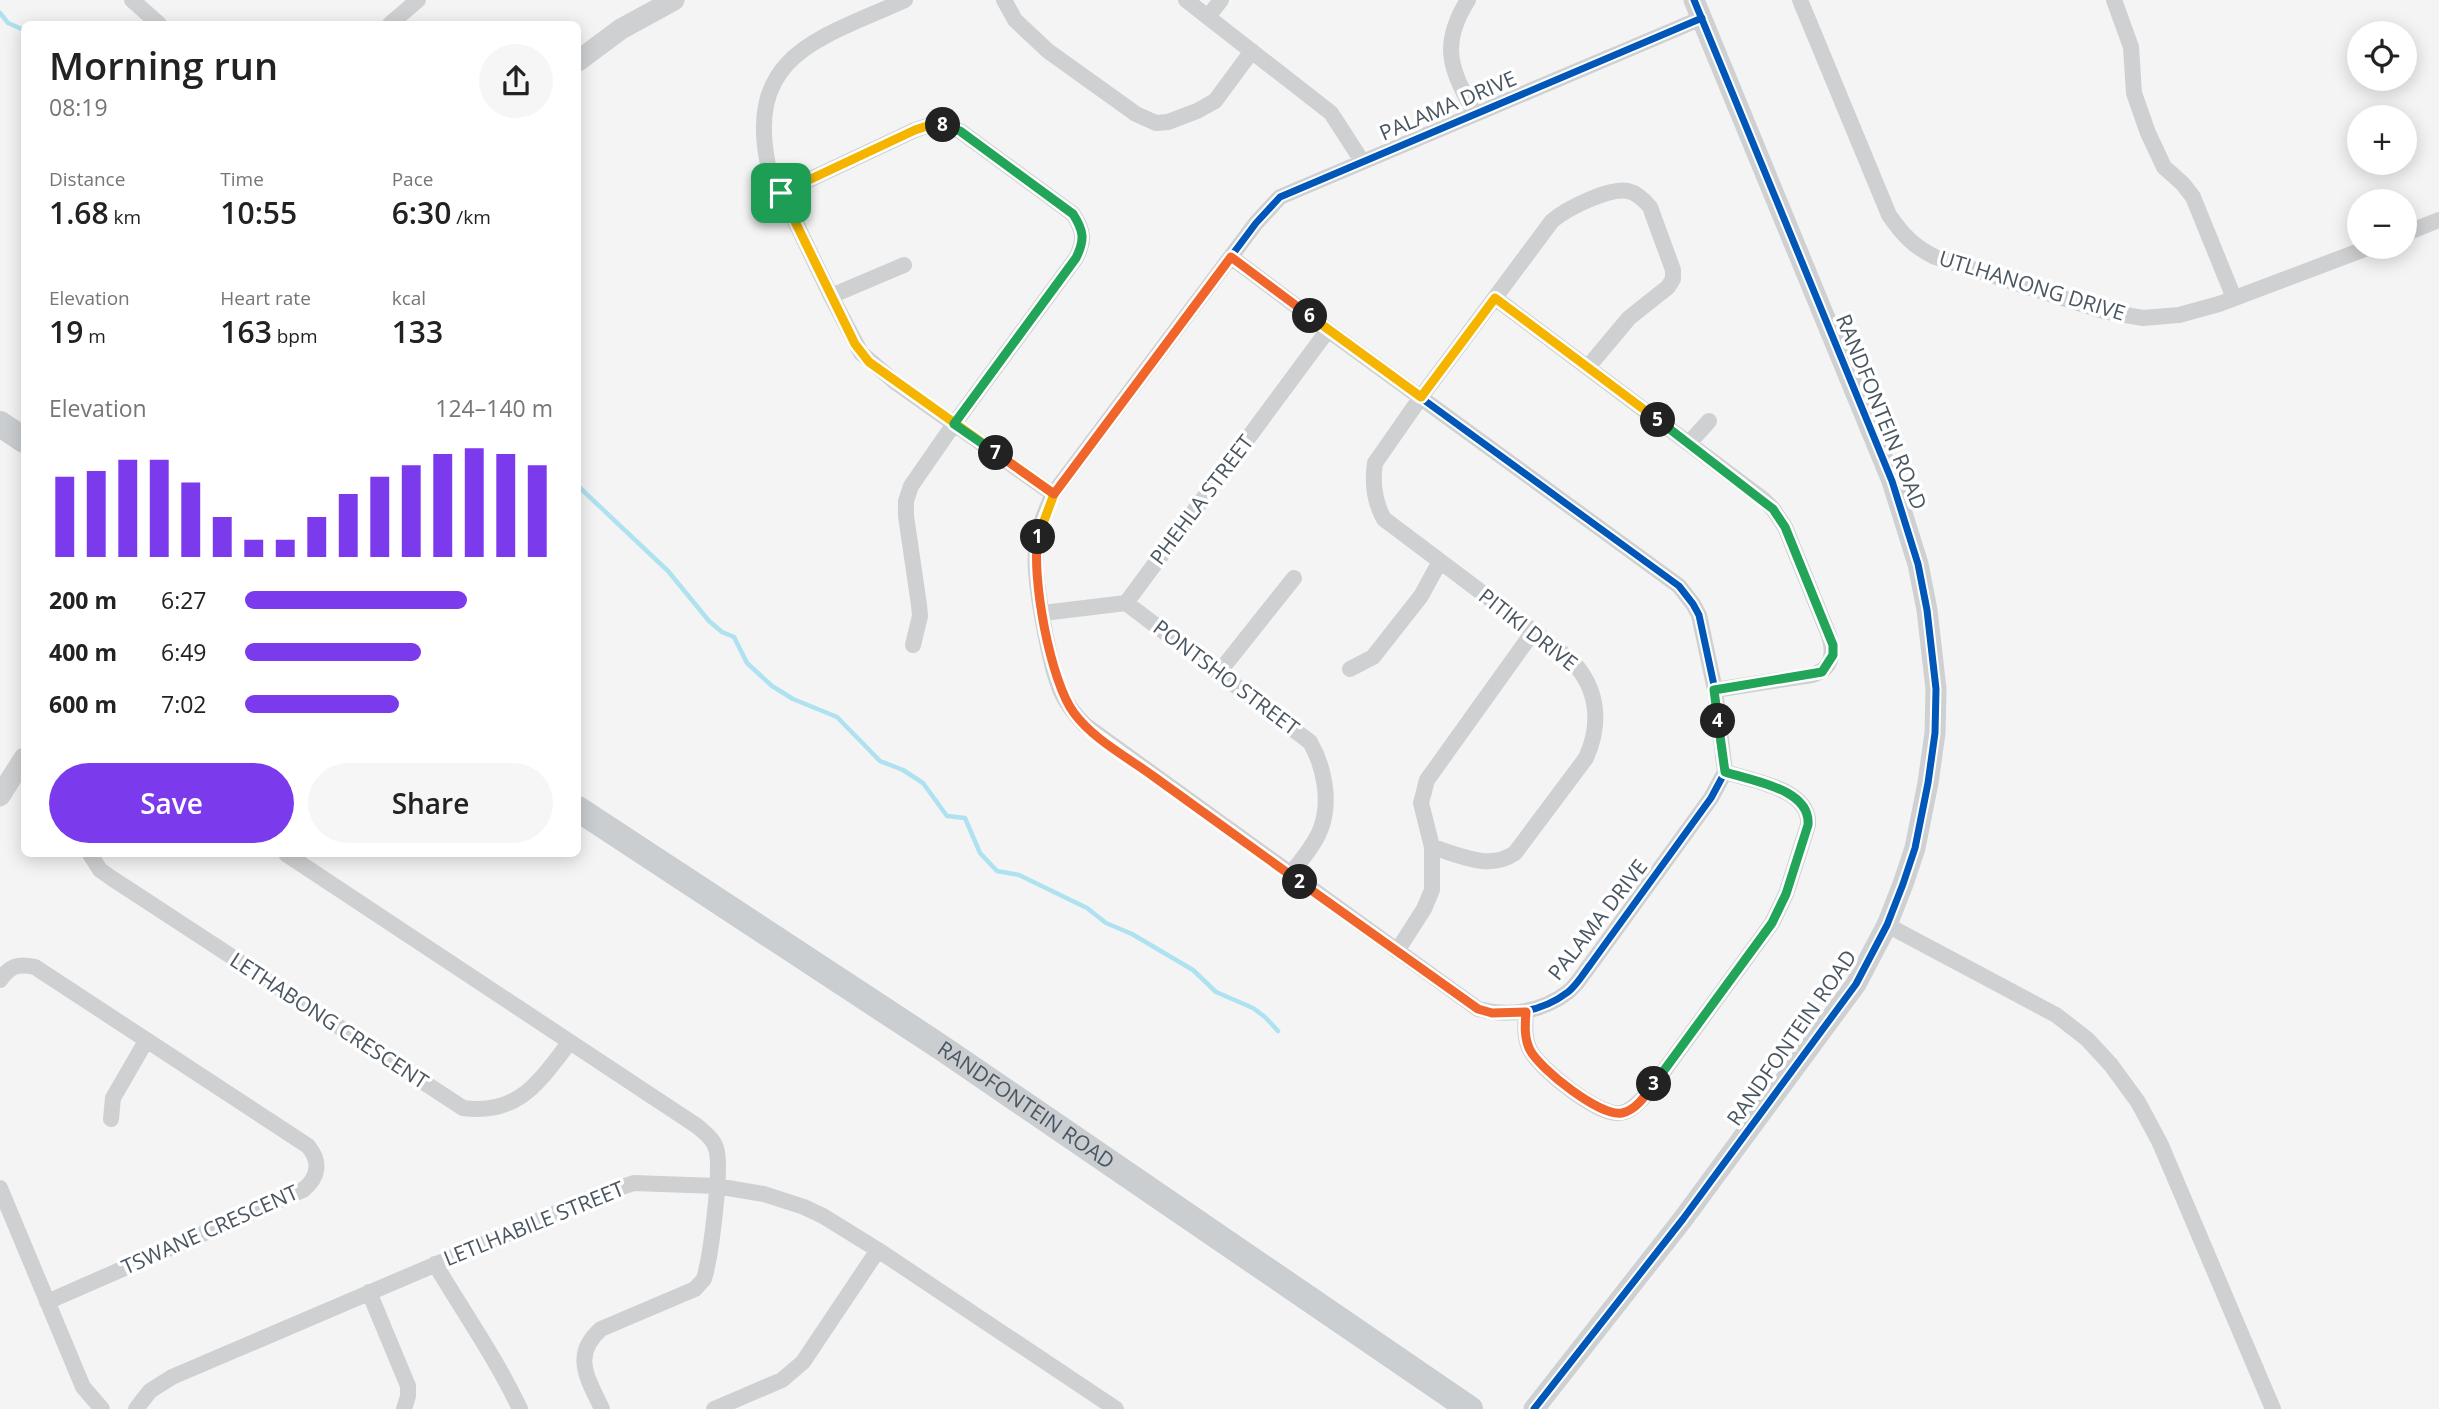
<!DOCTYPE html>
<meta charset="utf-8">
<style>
body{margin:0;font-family:"Open Sans",sans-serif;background:#f6f6f6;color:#222;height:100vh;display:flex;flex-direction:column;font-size:26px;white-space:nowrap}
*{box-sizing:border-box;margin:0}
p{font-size:23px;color:#767676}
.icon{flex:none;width:38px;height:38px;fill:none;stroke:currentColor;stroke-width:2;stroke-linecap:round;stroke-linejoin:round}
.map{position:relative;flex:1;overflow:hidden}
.details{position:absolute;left:21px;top:21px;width:560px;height:836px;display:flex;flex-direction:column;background:#fff;border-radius:10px;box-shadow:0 4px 18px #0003}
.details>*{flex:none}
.tools{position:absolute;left:2347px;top:21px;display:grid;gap:14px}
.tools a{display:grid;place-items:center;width:70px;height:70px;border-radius:50%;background:#fff;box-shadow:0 4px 18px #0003;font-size:35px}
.pin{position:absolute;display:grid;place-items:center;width:60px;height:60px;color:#fff;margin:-30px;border-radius:14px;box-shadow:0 4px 10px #0006}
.km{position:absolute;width:35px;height:35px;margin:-18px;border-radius:50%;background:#222;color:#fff;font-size:19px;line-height:35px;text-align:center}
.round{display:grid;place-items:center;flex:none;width:74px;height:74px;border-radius:37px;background:#f6f6f6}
.head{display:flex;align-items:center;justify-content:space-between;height:119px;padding:0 28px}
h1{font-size:38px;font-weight:600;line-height:52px}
.metrics{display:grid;grid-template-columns:repeat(3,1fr);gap:10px;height:119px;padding:7px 28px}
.metrics div{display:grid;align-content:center}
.metrics b{font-size:30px;font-weight:600}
.metrics small{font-size:19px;font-weight:400}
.metrics p{font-size:19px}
.chart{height:196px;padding:14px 28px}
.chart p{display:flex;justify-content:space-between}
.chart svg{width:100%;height:126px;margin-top:7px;stroke:#7c3aed;stroke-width:6}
.action{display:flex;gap:14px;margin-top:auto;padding:14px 28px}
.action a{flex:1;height:80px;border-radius:42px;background:#7c3aed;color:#fff;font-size:28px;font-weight:600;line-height:80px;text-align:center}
.action a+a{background:#f6f6f6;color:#222}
ul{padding:0 28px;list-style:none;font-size:23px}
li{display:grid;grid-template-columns:112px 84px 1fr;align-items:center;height:52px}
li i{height:18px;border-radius:9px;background:#7c3aed}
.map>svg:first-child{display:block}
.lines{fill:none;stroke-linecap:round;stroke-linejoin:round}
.stream{stroke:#aee2f0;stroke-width:4.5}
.minor{stroke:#ced0d2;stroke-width:16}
.tertiary{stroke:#ced0d2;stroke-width:21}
.primary{stroke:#caced1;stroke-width:26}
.cycleway-casing{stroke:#fff;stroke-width:11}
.cycleway{stroke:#0057b8;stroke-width:7}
.split-1-casing{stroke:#fff;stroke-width:14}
.split-2-casing{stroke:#fff;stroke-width:14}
.split-3-casing{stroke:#fff;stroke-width:14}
.split-4-casing{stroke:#fff;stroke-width:14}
.split-5-casing{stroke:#fff;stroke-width:14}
.split-6-casing{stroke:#fff;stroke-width:14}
.split-7-casing{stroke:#fff;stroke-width:14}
.split-8-casing{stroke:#fff;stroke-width:14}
.split-9-casing{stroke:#fff;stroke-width:14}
.split-1{stroke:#f5b400;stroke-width:9}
.split-2{stroke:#f0652b;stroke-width:9}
.split-3{stroke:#f0652b;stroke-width:9}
.split-4{stroke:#22a559;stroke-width:9}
.split-5{stroke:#22a559;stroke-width:9}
.split-6{stroke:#f5b400;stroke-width:9}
.split-7{stroke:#f0652b;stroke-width:9}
.split-8{stroke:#22a559;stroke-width:9}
.split-9{stroke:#f5b400;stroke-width:9}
.labels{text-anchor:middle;stroke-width:7;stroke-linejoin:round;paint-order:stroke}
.street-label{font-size:21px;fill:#4a5661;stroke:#fff}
</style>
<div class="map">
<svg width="2439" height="1409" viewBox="0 0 2439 1409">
<rect width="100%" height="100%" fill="#f4f4f4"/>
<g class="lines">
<!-- stream -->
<path class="stream" d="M0,13L8,23L24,30
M578,486L668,571L709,621L722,632L734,637L747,663L772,686L793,699L837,717L880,761L903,770L923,783L947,816L965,818L980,853L997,871L1019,875L1087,908L1106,923L1132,934L1193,970L1216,992L1253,1008L1265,1017L1278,1031"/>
<!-- minor -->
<path class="minor" d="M132,0L159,24
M905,0C822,38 745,53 768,165L831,296L861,353L895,382L1053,494
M1004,0L1015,20L1048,51L1136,114L1156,123L1168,122L1197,111L1215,101L1252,51
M1186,0L1331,113L1362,161
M1468,0C1439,46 1451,70 1475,114
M1800,0L1889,215C1902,234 1914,247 1935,257L2103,311L2143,318L2179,315L2219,304L2370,247
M2114,0L2131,47L2134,93L2148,133L2164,167L2183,184L2193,197L2234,298
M1208,17L1221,0
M390,24L418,0
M781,193L915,130L936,123L960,131L1073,214C1084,231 1085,240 1076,258L954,424L911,486L906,501V516L919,605L920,616L913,645
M2404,234L2439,220
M1231,257L1328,330L1679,586L1693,604L1699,615L1715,690L1725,772L1711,798L1590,965C1583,974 1577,985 1568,992C1542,1012 1509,1017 1478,1009L1085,725C1076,716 1068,706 1062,694C1050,669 1033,579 1036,551C1037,530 1045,512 1053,494L1256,223L1280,197L1702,18
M831,296L904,265
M1495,298L1764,500L1773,509L1785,527L1828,633C1835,652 1833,669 1812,675L1715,690
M1689,443L1709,421
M1126,603L1310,742C1324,766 1331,801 1321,828C1315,845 1301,860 1290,875
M1043,613L1126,603L1328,330
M1350,669L1373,657L1421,596L1439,563
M1220,671L1294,578
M1432,847C1460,855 1489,871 1515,853L1586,758C1602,723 1598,687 1570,659L1384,519C1374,501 1372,483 1375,463L1421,397L1552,221C1566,209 1609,187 1628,191C1637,193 1645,201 1650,207L1673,270V279L1668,287L1629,318L1588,367
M90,854L100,870L113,879L463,1108C519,1115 538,1083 569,1043
M286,854L697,1126C705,1133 715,1140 717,1152C721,1175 711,1256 704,1279L695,1289L601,1329C571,1355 588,1379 602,1409
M1887,925L2056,1015L2087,1039L2111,1065L2138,1102L2160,1143L2273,1409
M1397,951L1424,909L1432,890V847L1421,803L1427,780L1533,632
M0,980C10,966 18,963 35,967L308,1146C321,1162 319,1177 303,1190L47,1302
M1526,1012C1525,1025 1524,1038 1530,1050C1540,1069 1599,1117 1621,1113C1632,1111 1640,1101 1647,1094L1772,923L1786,894L1808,825C1811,789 1753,781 1725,772
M111,1119L113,1098L146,1041
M0,1188L83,1387L102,1409
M435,1264C464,1313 496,1358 520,1409
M369,1292L408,1386V1396L404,1409
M136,1409L150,1391L172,1377L598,1195L634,1183L716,1186L764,1194L804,1207L823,1216L878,1250L1116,1409
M714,1409L782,1380L803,1362L878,1250"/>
<!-- tertiary -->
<path class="tertiary" d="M578,61L621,29L674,0
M0,796L24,758
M1534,1409L1683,1219L1856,984L1887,925L1903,884L1915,848L1928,783L1935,733L1936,689L1927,610L1918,564L1892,481L1694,0"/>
<!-- primary -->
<g class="primary">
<path d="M0,424L24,440"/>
<path id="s1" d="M578,809L942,1048L1470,1409"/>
</g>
<defs>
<path id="cycleway" d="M1231,257L1328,330L1679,586L1693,604L1699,615L1715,690L1725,772L1711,798L1590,965C1583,974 1577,985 1568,992C1542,1012 1509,1017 1478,1009L1085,725C1076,716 1068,706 1062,694C1050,669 1033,579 1036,551C1037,530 1045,512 1053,494L1256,223L1280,197L1702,18
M1534,1409L1683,1219L1856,984L1887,925L1903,884L1915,848L1928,783L1935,733L1936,689L1927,610L1918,564L1892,481L1694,0"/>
</defs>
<!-- cycleway casing -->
<use href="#cycleway" class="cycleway-casing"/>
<!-- cycleway -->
<use href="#cycleway" class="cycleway"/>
</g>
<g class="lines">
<defs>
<path id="split-1" d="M781,193L855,344L869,362L1054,494L1038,537"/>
<path id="split-2" d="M1038,537C1031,576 1050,681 1074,713C1093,739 1127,757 1153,776C1202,811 1251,847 1300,882"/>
<path id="split-3" d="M1300,882L1478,1009L1492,1013L1526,1012C1525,1025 1524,1038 1530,1050C1540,1069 1600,1117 1622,1113C1636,1110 1646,1095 1654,1084"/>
<path id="split-4" d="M1654,1084L1772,923L1786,894L1808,825C1811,789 1753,781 1725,772L1718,721"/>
<path id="split-5" d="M1658,420L1773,509L1785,527L1833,645V655L1822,672L1714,690L1718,721"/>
<path id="split-6" d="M1310,316L1421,397L1495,298L1658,420"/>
<path id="split-7" d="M996,453L1054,494L1231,257L1310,316"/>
<path id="split-8" d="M943,125L960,131L1073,214C1084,231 1085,240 1076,258L954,424L996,453"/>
<path id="split-9" d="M781,193L915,130L936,123L943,125"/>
</defs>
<!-- split-1 casing -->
<use href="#split-1" class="split-1-casing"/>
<!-- split-2 casing -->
<use href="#split-2" class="split-2-casing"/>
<!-- split-3 casing -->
<use href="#split-3" class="split-3-casing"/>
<!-- split-4 casing -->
<use href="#split-4" class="split-4-casing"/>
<!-- split-5 casing -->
<use href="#split-5" class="split-5-casing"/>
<!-- split-6 casing -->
<use href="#split-6" class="split-6-casing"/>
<!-- split-7 casing -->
<use href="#split-7" class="split-7-casing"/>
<!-- split-8 casing -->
<use href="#split-8" class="split-8-casing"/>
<!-- split-9 casing -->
<use href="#split-9" class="split-9-casing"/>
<!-- split-1 -->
<use href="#split-1" class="split-1"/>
<!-- split-2 -->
<use href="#split-2" class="split-2"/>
<!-- split-3 -->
<use href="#split-3" class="split-3"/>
<!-- split-4 -->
<use href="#split-4" class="split-4"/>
<!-- split-5 -->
<use href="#split-5" class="split-5"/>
<!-- split-6 -->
<use href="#split-6" class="split-6"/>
<!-- split-7 -->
<use href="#split-7" class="split-7"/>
<!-- split-8 -->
<use href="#split-8" class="split-8"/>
<!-- split-9 -->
<use href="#split-9" class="split-9"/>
</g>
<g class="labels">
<!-- street labels -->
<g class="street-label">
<text transform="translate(1448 106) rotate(-23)" y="7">PALAMA DRIVE</text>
<text transform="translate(2032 286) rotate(17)" y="7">UTLHANONG DRIVE</text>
<text transform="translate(1881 412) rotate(68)" y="7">RANDFONTEIN ROAD</text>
<text transform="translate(1202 500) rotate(-53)" y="7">PHEHLA STREET</text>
<text transform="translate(1528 630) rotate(38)" y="7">PITIKI DRIVE</text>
<text transform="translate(1226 678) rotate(37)" y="7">PONTSHO STREET</text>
<text transform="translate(1598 920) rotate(-52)" y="7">PALAMA DRIVE</text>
<text transform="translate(329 1021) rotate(33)" y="7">LETHABONG CRESCENT</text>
<text transform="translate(1792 1038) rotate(-55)" y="7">RANDFONTEIN ROAD</text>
<text dy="7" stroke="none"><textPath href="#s1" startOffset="537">RANDFONTEIN ROAD</textPath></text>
<text transform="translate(534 1224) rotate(-22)" y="7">LETLHABILE STREET</text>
<text transform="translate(210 1230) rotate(-24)" y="7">TSWANE CRESCENT</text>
</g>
</g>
</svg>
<div class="tools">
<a><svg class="icon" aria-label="locate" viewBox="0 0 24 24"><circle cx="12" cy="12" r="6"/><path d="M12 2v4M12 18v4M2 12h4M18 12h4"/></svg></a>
<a>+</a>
<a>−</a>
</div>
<div class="pin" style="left:781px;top:193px;background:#1e9e55"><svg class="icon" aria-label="arrive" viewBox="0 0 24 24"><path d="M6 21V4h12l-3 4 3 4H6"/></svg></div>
<b class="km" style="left:1038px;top:537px">1</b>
<b class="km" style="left:1300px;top:882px">2</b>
<b class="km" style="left:1654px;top:1084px">3</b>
<b class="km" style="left:1718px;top:721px">4</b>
<b class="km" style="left:1658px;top:420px">5</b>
<b class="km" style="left:1310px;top:316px">6</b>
<b class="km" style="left:996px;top:453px">7</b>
<b class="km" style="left:943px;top:125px">8</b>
<section class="details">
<div class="head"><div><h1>Morning run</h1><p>08:19</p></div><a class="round"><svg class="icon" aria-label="share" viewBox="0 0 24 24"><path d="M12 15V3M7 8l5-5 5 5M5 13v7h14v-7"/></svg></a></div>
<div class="metrics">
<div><p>Distance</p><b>1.68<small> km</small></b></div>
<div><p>Time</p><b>10:55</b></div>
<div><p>Pace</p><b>6:30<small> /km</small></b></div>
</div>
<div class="metrics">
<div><p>Elevation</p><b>19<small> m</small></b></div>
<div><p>Heart rate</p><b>163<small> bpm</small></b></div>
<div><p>kcal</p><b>133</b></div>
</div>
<div class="chart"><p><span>Elevation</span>124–140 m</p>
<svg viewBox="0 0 160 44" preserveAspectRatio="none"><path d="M5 44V16M15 44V14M25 44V10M35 44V10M45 44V18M55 44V30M65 44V38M75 44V38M85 44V30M95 44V22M105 44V16M115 44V12M125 44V8M135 44V6M145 44V8M155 44V12"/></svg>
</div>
<ul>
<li><b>200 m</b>6:27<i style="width:72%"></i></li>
<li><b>400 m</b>6:49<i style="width:57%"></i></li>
<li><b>600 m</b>7:02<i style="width:50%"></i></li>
</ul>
<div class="action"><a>Save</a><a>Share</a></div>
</section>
</div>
